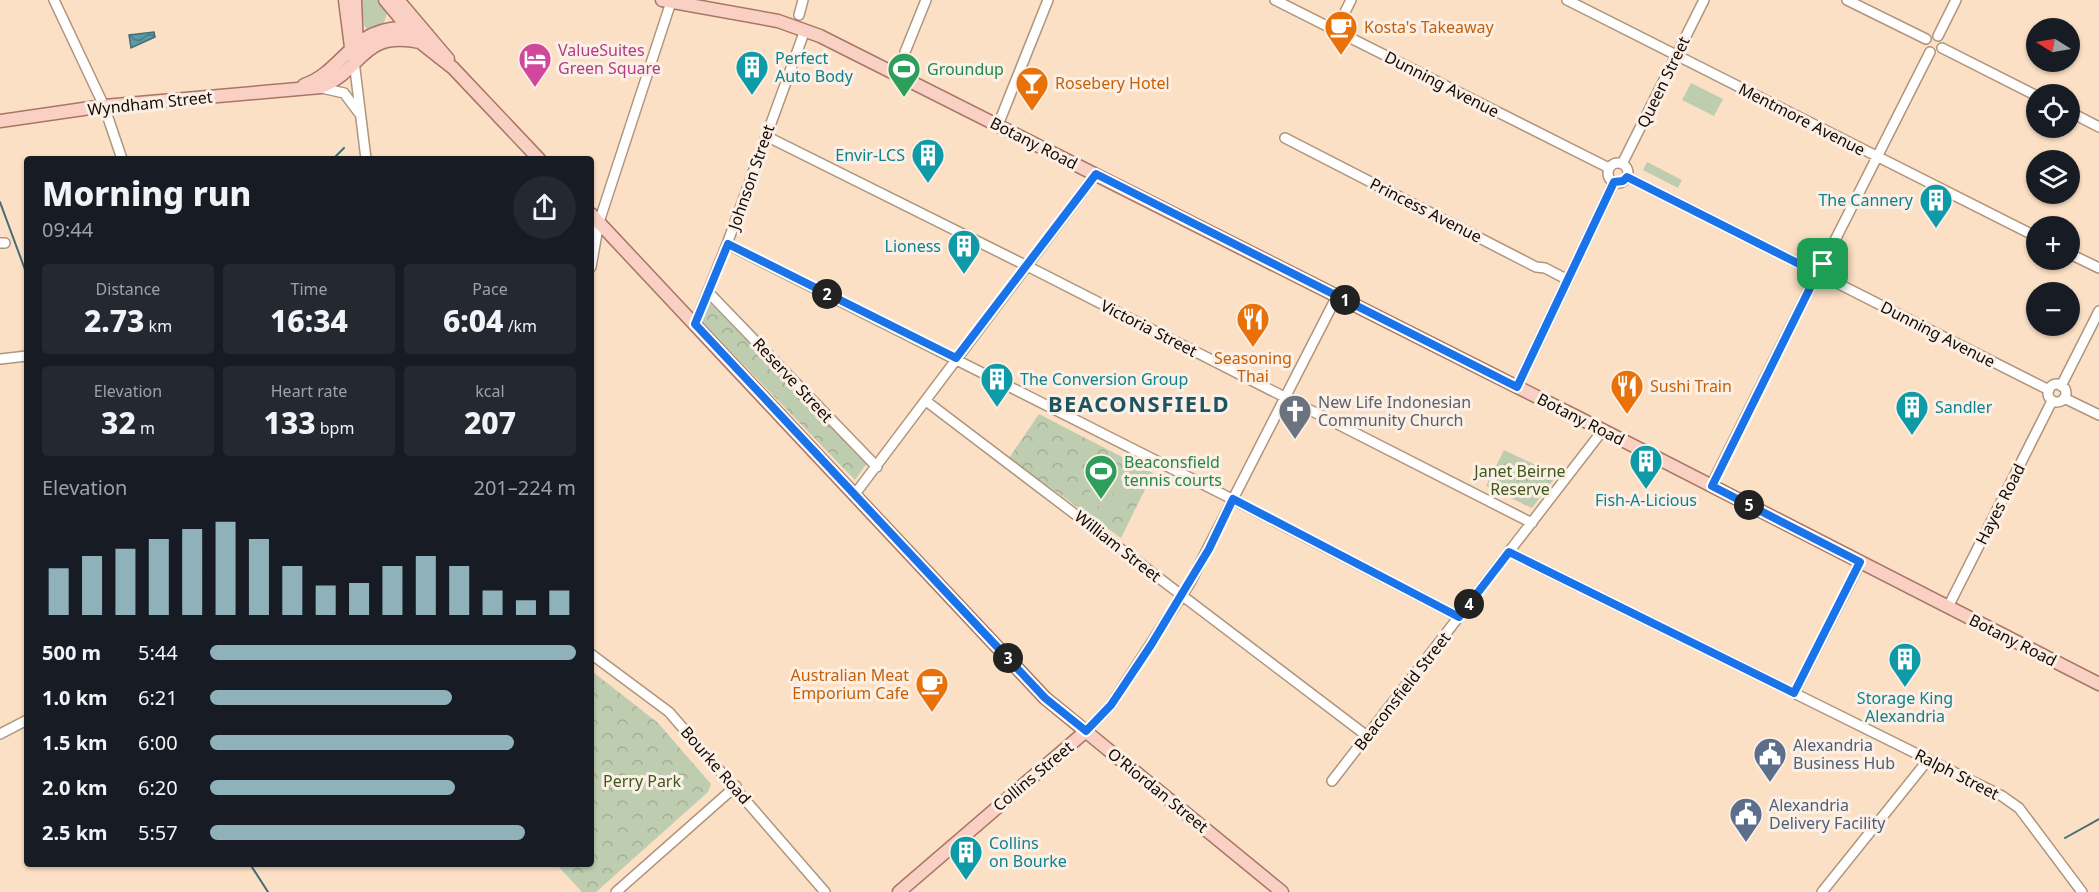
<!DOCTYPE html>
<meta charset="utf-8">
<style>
body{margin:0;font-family:"Noto Sans",sans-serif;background:#242831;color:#f1f3f6;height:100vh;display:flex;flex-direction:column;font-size:22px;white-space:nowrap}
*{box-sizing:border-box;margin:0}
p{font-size:20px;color:#9ea1a6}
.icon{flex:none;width:33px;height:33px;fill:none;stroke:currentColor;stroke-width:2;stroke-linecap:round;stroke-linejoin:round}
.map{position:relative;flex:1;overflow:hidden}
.sheet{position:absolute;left:24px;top:156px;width:570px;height:711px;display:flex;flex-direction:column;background:#171b24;border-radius:6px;box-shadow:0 2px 4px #0004}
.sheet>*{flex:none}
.needle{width:39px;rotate:281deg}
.fabs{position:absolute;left:2026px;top:18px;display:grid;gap:12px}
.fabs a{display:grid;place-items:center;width:54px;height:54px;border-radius:50%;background:#171b24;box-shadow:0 2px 4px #0004;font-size:30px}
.pin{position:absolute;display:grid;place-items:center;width:51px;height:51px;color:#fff;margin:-26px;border-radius:12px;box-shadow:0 3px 9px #0006}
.km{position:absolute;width:30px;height:30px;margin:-15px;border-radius:50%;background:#222;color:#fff;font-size:16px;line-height:30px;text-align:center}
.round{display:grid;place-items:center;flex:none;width:63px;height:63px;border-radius:32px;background:#242831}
.head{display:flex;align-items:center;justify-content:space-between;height:102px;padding:0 18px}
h1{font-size:33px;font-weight:800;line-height:45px}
.metrics{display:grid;grid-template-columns:repeat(3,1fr);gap:9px;height:102px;padding:6px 18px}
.metrics div{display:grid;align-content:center;border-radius:6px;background:#242831;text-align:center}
.metrics b{font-size:30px;font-weight:800}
.metrics small{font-size:16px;font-weight:400}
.metrics p{font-size:16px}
.chart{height:168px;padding:12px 18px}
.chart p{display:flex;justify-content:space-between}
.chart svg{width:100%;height:108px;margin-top:6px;stroke:#8fb1ba;stroke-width:6}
ul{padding:0 18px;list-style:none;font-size:20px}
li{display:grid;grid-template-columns:96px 72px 1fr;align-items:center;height:45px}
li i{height:15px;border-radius:8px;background:#8fb1ba}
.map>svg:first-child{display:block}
.grass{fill:url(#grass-tufts)}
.park{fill:url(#park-crowns)}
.garden{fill:#becdb0}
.water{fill:url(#water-waves);stroke:#456e74;stroke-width:1.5}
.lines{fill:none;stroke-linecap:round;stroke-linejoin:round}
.stream{stroke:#456e74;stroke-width:2}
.minor-casing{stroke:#af957c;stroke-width:12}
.major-casing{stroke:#a77666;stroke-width:15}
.minor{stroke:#fff;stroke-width:9}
.major{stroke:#fad0c4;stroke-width:12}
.route-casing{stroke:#fff;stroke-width:12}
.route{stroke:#1a73e8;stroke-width:8}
.labels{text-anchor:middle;stroke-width:6;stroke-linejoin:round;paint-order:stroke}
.food-label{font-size:16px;fill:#c56008;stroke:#fcf0e6;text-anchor:start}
.hotel-label{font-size:16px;fill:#b23c85;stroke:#fcf0e6;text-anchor:start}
.culture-label{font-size:16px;fill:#0d838f;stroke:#fcf0e6;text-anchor:start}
.leisure-label{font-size:16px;fill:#27864d;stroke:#fcf0e6;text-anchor:start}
.street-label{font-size:16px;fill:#130a03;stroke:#fcf0e6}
.worship-label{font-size:16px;fill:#5b616d;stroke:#fcf0e6;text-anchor:start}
.park-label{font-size:16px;fill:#3d5919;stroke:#fcf0e6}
.service-label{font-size:16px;fill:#4e5e75;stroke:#fcf0e6;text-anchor:start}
.district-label{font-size:22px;font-weight:bold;letter-spacing:1.5px;fill:#1d5461;stroke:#fcf0e6}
</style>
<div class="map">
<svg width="2099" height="892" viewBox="0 0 2099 892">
<defs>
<pattern id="grass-tufts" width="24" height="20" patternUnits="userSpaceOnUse" patternTransform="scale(1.5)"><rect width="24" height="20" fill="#becdb0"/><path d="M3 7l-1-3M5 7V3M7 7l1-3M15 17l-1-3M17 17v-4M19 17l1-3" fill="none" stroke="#a2af96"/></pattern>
<pattern id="park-crowns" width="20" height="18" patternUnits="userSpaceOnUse" patternTransform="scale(1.5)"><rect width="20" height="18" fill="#becdb0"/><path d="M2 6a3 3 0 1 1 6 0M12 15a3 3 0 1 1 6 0" fill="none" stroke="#a2af96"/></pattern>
<pattern id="water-waves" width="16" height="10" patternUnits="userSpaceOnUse" patternTransform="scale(1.5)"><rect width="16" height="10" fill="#5a99a5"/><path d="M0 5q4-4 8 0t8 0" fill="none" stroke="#497b84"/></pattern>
</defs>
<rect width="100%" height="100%" fill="#fce0c5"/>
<!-- grass -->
<path class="grass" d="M1249,319L1261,326L1255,339L1242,332Z"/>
<!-- park -->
<path class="park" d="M709,302L867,463L855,480L697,317Z
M1039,414L1153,473L1121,538L1009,458Z
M1504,450L1557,475L1532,508L1486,486Z
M593,672L658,723L711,784L708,792L596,892H582L556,864H591Z"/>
<!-- garden -->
<path class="garden" d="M361,0H377L387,13L384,23L367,29L364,25Z
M1691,83L1723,99L1714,116L1682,100Z
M1647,162L1682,180L1678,188L1643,170Z
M1106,471L1130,488L1121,500L1098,482Z
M1094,486L1117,503L1109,514L1085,497Z"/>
<!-- water -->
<path class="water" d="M154,32L155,37L131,48L129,35Z"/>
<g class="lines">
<!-- stream -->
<path class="stream" d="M336,156L344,148
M0,202L27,275
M2065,838L2099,819
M250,864L268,892"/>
<defs>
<path id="minor" d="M54,0L104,106L122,159
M1275,0L1609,168
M1567,0L2037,237
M1847,0L1926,39
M799,15L803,0
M1336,30L1351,0
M1938,36L1956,0
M1942,48L2037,96
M354,61L366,159
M907,79L905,52L926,0
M317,87L344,93L359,113
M2070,112L2099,127
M998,125L1048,0
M766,136L1033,269L1532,523
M1285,138L1536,267L1545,268L1568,280
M1608 173a10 10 0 1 1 20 0a10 10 0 1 1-20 0Z
M1622,164L1704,0
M1627,177L1809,269
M0,243H5
M727,244L1240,503L1459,617
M2070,254L2099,268
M1808 273a10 10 0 1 1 20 0a10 10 0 1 1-20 0Z
M1823,264L1930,52
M591,267L599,222L671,2
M1827,278L2049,390
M709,293L877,467
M695,324L727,244L805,30
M0,359L27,356
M2048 393a9 9 0 1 1 18 0a9 9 0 1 1-18 0Z
M2061,386L2099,311
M1517,387L1614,182
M2064,398L2099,415
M926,401L1367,736
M1711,486L1813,282
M855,494L1096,174
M1509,552L2002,796L2019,808L2082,892
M1948,607L2052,401
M591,654L669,712L825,892
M1794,693L1860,563
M1086,731L1111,705L1190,583L1337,296
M0,734L27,720
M1332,781L1603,430
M616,892L736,786
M1822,892L1928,760"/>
<path id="major" d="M345,0L352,55
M355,0L357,49
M385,0L420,42L453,68L539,159
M398,0L448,59
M662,0L778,21L820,36L1581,419L2099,684
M304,85C342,72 350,31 399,28C410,28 418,28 427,34
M0,121L104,106L321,87C365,69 360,30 420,42
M591,214L1045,698L1282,892
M899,892L1086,731"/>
</defs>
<!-- minor casing -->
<use href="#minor" class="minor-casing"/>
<!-- major casing -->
<use href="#major" class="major-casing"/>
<!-- minor -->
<use href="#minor" class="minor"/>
<!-- major -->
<use href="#major" class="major"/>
</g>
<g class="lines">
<defs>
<path id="route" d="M1096,174L1517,387L1614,182L1623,181L1627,177L1809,269L1816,263L1823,264L1828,270L1827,278L1821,283L1813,282L1712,486L1860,562L1794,693L1509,552L1459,617L1233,499L1209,549L1151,645L1111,705L1086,731L1045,698L695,324L728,244L956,358Z"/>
</defs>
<!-- route casing -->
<use href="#route" class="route-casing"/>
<!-- route -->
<use href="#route" class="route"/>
</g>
<!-- icons -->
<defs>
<symbol id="cafe-pin" viewBox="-11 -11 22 30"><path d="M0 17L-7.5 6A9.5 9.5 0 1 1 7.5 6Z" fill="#e8710a" stroke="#fcf0e6"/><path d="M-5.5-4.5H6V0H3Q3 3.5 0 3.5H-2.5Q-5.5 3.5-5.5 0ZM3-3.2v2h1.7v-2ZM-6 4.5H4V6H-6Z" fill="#fff"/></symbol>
<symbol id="hotel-pin" viewBox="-11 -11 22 30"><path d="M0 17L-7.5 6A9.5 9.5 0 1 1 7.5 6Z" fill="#d1479c" stroke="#fcf0e6"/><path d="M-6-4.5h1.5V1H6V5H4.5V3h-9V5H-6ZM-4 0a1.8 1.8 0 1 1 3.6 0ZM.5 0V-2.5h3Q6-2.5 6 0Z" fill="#fff"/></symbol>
<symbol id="building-pin" viewBox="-11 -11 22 30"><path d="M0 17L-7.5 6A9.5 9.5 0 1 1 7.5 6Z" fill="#0f9aa8" stroke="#fcf0e6"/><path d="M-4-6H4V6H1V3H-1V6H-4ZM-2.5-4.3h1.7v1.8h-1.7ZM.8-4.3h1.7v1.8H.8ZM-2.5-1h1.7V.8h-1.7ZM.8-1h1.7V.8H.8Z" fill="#fff"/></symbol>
<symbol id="stadium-pin" viewBox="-11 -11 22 30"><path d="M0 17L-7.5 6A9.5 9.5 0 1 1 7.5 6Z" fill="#2e9e5b" stroke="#fcf0e6"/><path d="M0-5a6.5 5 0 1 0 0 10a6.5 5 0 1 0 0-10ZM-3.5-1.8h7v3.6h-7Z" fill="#fff"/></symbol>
<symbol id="bar-pin" viewBox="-11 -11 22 30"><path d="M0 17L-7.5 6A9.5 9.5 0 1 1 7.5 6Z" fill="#e8710a" stroke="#fcf0e6"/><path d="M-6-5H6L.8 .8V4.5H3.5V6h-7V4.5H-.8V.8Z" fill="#fff"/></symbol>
<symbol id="restaurant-pin" viewBox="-11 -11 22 30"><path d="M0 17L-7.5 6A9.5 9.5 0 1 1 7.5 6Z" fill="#e8710a" stroke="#fcf0e6"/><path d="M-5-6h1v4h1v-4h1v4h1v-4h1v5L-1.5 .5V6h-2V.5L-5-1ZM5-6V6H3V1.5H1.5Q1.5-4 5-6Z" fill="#fff"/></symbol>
<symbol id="church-pin" viewBox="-11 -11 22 30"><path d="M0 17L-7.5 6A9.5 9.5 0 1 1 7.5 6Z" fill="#6b7280" stroke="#fcf0e6"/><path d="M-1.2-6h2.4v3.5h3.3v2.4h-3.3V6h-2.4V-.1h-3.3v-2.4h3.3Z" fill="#fff"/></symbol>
<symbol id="civic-pin" viewBox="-11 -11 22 30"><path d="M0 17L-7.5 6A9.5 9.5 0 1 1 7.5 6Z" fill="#5c6f8a" stroke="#fcf0e6"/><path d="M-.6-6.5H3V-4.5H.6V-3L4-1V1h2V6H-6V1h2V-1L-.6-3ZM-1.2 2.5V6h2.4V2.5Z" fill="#fff"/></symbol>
</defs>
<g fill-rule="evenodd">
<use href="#cafe-pin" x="1322" y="8" width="38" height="52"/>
<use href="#hotel-pin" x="516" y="40" width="38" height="52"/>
<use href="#building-pin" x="733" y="48" width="38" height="52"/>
<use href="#stadium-pin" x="885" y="50" width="38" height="52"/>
<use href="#bar-pin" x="1013" y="64" width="38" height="52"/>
<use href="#building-pin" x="909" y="136" width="38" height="52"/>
<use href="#building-pin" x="1917" y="181" width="38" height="52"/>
<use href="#building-pin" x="945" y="227" width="38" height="52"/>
<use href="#restaurant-pin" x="1234" y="300" width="38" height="52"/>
<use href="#building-pin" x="978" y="360" width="38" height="52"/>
<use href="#restaurant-pin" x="1608" y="367" width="38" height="52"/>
<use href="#building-pin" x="1893" y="388" width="38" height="52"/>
<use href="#church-pin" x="1276" y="392" width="38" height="52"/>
<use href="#building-pin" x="1627" y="442" width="38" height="52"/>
<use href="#stadium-pin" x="1082" y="452" width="38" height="52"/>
<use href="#building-pin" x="1886" y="640" width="38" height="52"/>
<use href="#cafe-pin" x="913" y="665" width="38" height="52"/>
<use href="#civic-pin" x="1751" y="735" width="38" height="52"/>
<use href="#civic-pin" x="1727" y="795" width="38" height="52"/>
<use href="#building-pin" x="947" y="833" width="38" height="52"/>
</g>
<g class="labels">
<!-- food labels -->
<g class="food-label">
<text x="1364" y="33">Kosta's Takeaway</text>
<text x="1055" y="89">Rosebery Hotel</text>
<text x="1253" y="364" text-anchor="middle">Seasoning<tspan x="1253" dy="18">Thai</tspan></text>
<text x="1650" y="392">Sushi Train</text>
<text x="909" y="681" text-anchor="end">Australian Meat<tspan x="909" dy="18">Emporium Cafe</tspan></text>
</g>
<!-- hotel labels -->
<g class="hotel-label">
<text x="558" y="56">ValueSuites<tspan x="558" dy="18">Green Square</tspan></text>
</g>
<!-- culture labels -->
<g class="culture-label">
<text x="775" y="64">Perfect<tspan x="775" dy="18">Auto Body</tspan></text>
<text x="905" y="161" text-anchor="end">Envir-LCS</text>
<text x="1913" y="206" text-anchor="end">The Cannery</text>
<text x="941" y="252" text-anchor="end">Lioness</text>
<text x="1020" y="385">The Conversion Group</text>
<text x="1935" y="413">Sandler</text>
<text x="1646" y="506" text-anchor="middle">Fish-A-Licious</text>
<text x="1905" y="704" text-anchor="middle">Storage King<tspan x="1905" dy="18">Alexandria</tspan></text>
<text x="989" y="849">Collins<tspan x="989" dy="18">on Bourke</tspan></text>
</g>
<!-- leisure labels -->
<g class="leisure-label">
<text x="927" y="75">Groundup</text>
<text x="1124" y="468">Beaconsfield<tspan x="1124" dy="18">tennis courts</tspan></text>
</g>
<!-- street labels -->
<g class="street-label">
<text transform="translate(1663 82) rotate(-64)" y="6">Queen Street</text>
<text transform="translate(1442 84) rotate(27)" y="6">Dunning Avenue</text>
<text transform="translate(150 103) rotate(-6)" y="6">Wyndham Street</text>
<text transform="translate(1802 119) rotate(27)" y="6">Mentmore Avenue</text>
<text transform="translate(1034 143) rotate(27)" y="6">Botany Road</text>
<text transform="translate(751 177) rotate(-71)" y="6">Johnson Street</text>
<text transform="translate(1426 210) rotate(27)" y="6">Princess Avenue</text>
<text transform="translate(1149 328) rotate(27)" y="6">Victoria Street</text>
<text transform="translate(1938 334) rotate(27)" y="6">Dunning Avenue</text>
<text transform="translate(793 380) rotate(47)" y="6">Reserve Street</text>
<text transform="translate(1581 419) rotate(27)" y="6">Botany Road</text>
<text transform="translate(2000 504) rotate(-63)" y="6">Hayes Road</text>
<text transform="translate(1118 546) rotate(38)" y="6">William Street</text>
<text transform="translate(2013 640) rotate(27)" y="6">Botany Road</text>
<text transform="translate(1402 691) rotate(-52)" y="6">Beaconsfield Street</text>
<text transform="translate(716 765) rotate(49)" y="6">Bourke Road</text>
<text transform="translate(1957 774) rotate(27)" y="6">Ralph Street</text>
<text transform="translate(1033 776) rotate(-40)" y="6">Collins Street</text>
<text transform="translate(1158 790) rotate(39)" y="6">O'Riordan Street</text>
</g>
<!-- worship labels -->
<g class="worship-label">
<text x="1318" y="408">New Life Indonesian<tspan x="1318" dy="18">Community Church</tspan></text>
</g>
<!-- park labels -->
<g class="park-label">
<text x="1520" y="477">Janet Beirne<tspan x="1520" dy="18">Reserve</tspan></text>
<text x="642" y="787">Perry Park</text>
</g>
<!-- service labels -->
<g class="service-label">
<text x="1793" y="751">Alexandria<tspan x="1793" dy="18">Business Hub</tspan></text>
<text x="1769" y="811">Alexandria<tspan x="1769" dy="18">Delivery Facility</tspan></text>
</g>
<!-- district labels -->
<g class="district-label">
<text x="1139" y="412">BEACONSFIELD</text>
</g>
</g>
</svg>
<div class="fabs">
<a><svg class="needle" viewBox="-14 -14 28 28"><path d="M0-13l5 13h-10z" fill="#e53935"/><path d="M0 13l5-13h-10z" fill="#9ea1a6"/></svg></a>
<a><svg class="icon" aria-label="locate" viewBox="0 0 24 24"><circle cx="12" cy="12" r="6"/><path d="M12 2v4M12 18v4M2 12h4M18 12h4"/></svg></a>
<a><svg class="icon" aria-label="layers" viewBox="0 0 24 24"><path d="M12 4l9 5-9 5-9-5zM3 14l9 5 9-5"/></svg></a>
<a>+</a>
<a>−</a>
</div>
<div class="pin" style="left:1823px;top:264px;background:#1e9e55"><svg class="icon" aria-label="arrive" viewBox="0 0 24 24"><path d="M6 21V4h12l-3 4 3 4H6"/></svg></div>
<b class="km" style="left:1345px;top:300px">1</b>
<b class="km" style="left:827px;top:294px">2</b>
<b class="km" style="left:1008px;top:658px">3</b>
<b class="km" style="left:1469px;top:604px">4</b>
<b class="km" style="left:1749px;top:505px">5</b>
<section class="sheet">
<div class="head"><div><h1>Morning run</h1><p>09:44</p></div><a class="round"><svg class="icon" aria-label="share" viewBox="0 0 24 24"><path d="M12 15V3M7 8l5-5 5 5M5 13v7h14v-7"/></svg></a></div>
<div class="metrics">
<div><p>Distance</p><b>2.73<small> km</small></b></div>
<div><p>Time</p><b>16:34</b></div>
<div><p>Pace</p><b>6:04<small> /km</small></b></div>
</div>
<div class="metrics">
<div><p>Elevation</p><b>32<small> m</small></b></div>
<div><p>Heart rate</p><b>133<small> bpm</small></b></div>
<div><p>kcal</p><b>207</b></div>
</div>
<div class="chart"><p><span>Elevation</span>201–224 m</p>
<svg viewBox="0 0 160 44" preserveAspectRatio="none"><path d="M5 44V25M15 44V20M25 44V17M35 44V13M45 44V9M55 44V6M65 44V13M75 44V24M85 44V32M95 44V31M105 44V24M115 44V20M125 44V24M135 44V34M145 44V38M155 44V34"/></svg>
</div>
<ul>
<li><b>500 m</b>5:44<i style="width:100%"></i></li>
<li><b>1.0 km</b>6:21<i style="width:66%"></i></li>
<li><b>1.5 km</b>6:00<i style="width:83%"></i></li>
<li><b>2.0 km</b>6:20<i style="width:67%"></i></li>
<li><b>2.5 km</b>5:57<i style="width:86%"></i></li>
</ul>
</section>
</div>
